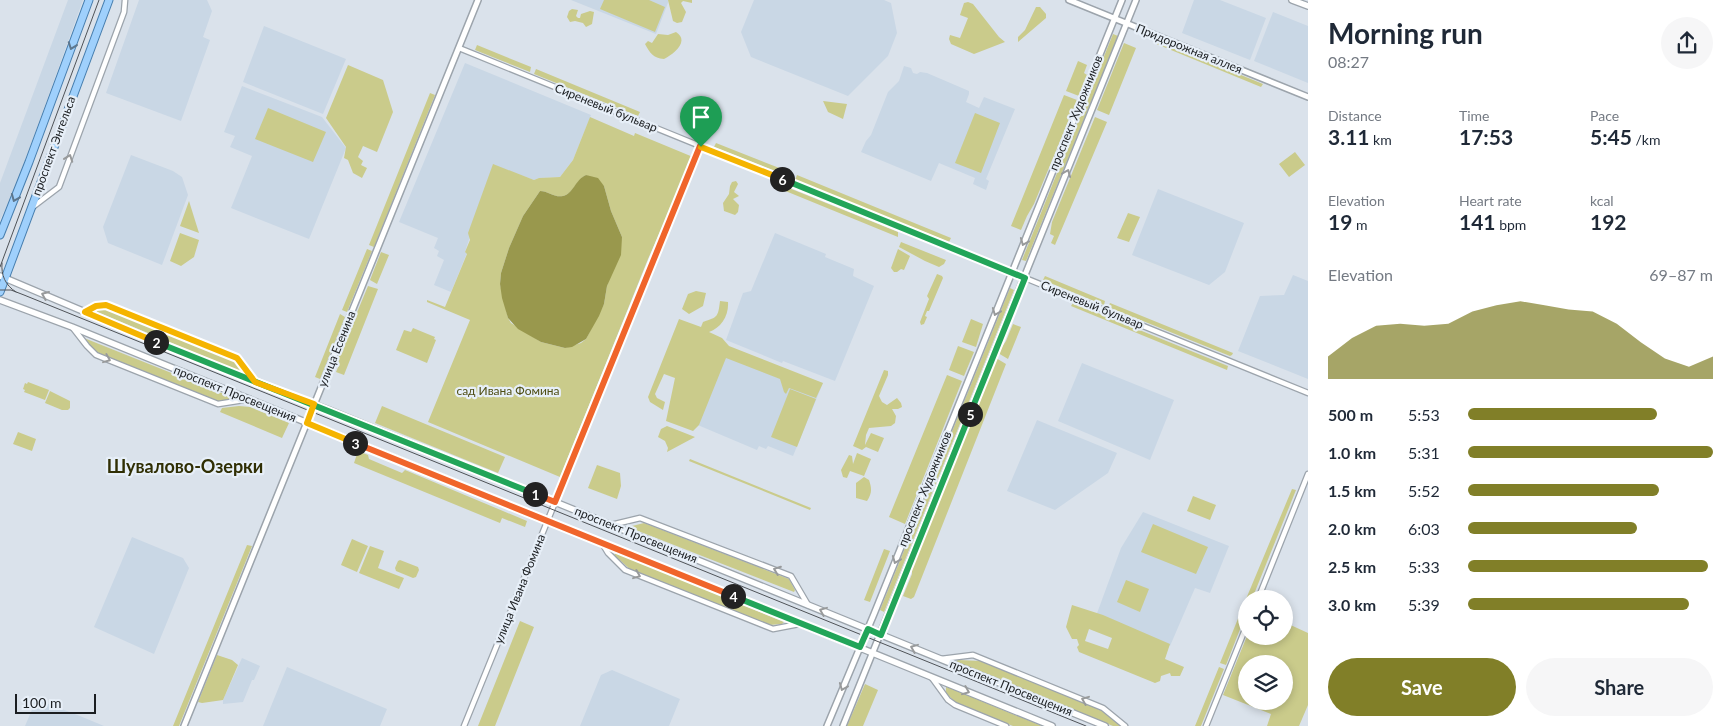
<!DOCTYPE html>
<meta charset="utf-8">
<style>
body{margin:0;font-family:Lato,sans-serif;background:#f6f6f7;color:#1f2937;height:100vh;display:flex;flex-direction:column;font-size:19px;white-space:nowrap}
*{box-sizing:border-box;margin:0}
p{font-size:16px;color:#747a83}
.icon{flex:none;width:28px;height:28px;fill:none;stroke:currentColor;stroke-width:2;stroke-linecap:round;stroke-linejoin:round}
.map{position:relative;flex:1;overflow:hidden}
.drawer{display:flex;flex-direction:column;background:#fff;width:425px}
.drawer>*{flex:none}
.buttons{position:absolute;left:1238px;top:590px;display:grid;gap:10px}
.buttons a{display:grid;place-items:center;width:55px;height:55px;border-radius:50%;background:#fff;box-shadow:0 2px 8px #0003;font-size:25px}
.scale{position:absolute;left:15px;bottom:12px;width:81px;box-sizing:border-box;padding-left:5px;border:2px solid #1b1e21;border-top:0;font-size:14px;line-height:18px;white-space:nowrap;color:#1b1e21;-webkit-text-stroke:4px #e7eff8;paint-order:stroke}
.pin{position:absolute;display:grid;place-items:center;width:42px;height:42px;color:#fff;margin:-51px -21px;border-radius:50% 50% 50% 0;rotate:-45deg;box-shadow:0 0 5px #0007}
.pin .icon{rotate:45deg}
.km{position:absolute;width:25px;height:25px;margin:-12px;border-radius:50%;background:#222;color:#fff;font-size:14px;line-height:25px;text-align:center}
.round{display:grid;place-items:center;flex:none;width:52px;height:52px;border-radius:26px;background:#f6f6f7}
.headline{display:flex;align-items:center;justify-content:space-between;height:85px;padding:0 20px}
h1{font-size:28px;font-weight:700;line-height:38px}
.figures{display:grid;grid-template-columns:repeat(3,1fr);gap:8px;height:85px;padding:5px 20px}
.figures div{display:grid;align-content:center}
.figures b{font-size:21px;font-weight:700}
.figures small{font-size:14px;font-weight:400}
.figures p{font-size:14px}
.chart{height:140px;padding:10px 20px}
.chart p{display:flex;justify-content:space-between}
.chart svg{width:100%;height:90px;margin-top:5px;fill:#817f28;opacity:.7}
.primary-button{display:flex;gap:10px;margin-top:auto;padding:10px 20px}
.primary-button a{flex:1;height:58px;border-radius:30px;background:#817f28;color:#fff;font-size:20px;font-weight:700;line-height:58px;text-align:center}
.primary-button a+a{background:#f6f6f7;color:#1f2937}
ul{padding:0 20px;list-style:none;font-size:16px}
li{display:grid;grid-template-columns:80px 60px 1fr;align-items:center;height:38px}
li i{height:12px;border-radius:6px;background:#817f28}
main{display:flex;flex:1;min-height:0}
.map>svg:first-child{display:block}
.built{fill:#c9d7e5}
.green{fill:#cacb8b;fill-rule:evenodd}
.water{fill:#99984d}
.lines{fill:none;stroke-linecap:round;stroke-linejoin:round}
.minor-casing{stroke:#9ca4ac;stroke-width:7}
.tertiary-casing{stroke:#9ca4ac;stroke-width:8}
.secondary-casing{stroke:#9ca4ac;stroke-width:8}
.primary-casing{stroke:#477eae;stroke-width:9}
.minor{stroke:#fff;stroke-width:4.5}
.tertiary{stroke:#fff;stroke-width:5}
.secondary{stroke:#fff;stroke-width:5.5}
.primary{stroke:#9fd0fc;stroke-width:7}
.tram{stroke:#4f5358;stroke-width:1}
.oneway{stroke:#5d778e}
.oneway2{stroke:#989a9b}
.split-1-casing{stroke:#fff;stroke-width:10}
.split-2-casing{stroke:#fff;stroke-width:10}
.split-3-casing{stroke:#fff;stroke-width:10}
.split-4-casing{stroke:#fff;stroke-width:10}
.split-5-casing{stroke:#fff;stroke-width:10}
.split-6-casing{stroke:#fff;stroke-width:10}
.split-7-casing{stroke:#fff;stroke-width:10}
.split-1{stroke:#f0652b;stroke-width:6}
.split-2{stroke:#22a559;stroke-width:6}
.split-3{stroke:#f5b400;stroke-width:6}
.split-4{stroke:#f0652b;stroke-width:6}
.split-5{stroke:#22a559;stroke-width:6}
.split-6{stroke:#22a559;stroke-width:6}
.split-7{stroke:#f5b400;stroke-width:6}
.labels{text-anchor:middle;stroke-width:4.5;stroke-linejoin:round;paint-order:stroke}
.street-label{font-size:12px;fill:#1b1e21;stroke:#e7eff8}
.park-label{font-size:12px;fill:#4f4e14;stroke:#e7eff8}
.district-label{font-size:18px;font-weight:bold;fill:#302f04;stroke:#e7eff8}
</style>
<main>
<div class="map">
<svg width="1308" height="726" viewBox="0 0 1308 726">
<rect width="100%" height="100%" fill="#dae2eb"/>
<!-- built -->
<path class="built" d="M68,0H83L16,186L0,220V183Z
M139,0H207L212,11L203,37L210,40L181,121L106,93Z
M571,0H669L656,34Z
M754,0H884L891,3L897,33L888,56L848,96L751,57L741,32Z
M1194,0H1220L1266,18L1250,60L1182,33Z
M1273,12L1308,26V83L1254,61Z
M264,26L346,59L323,114L243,82Z
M465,63L591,115L573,160L560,177L539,178L534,180L493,165L465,252L467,253L451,292L434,285L444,260L437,256L439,251L434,248L438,238L399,222Z
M904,66L911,68L913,73L917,74L920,72L927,73L969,91V94L966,102L979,108L984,97L1015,109L986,179L989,181L986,190L973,184L975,178L939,163L931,181L861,152L866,141L871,135L888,92L899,81Z
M242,86L322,117L346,148L309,239L231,208L252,156L230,147L235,136L224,132Z
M131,155L173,171L182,177L188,195L162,265L108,243L103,227Z
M1158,189L1244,223L1225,272L1209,285L1132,255Z
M775,233L826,254L825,257L854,269L853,276L874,286L835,381L783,361L782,363L726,340L743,293L751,291Z
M1293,275L1308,281V379L1238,351L1260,296L1284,295Z
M721,350L823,383L793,456L768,446L766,449L759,446L757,450L693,423Z
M1082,363L1174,400L1150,460L1058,421Z
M1037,420L1117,453L1108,473L1055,510L1007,491Z
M1143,512L1229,546L1210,593L1195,588L1170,646L1096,616L1121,548Z
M132,537L183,558L189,568L154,654L94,627Z
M242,658L260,666L254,680H252L243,702L223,704V700Z
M287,667L387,709L380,726H263Z
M612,670L680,699L669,726H580L601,675Z
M33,698L80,716L104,726H25L34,705L28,702Z"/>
<!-- green -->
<path class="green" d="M604,0H649L665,7L655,32L600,9Z
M668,0H692V3L683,1L681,3L686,12L682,22L677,23L673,21Z
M968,2L973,4L999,37L1005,42L974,54L951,44L949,39L950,35L960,38L968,18L960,15L964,3Z
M1036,7H1040L1046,14V18L1018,42V37L1025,30Z
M572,9L578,10L576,16L578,18H580L581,14L590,11L594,12L592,24L586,27L583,23L575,21L570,22L567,17L569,11Z
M676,32C690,41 674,54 664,59C653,58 650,53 645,44L648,41L652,43L658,34L668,35Z
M1113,34L1118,36L1026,261L1022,260Z
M1155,40L1263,84L1261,87L1154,43Z
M1124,43L1136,48L1109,115L1097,110Z
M477,45L531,67L530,72L475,50Z
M1078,61L1087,65L1084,73L1087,75L1079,96L1066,91Z
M348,65L383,80L393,112L377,152L363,146L358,157L363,161L361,165L367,168L362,178L353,173L348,160L344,158L346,147L326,118Z
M536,69L640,112L638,116L534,74Z
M430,93L435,95L374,247L369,245Z
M1064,95L1077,100L1034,204L1027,216L1021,230L1011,226Z
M823,101L847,104L843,119L828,112Z
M268,108L326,132L313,162L255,139Z
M975,113L1000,123L981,173L955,163Z
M590,117L634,136L635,133L693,157L648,259L560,477L428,422L470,320L427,302V300L445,307L467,254L465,252L470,240L468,233L493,164L534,180L539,178L560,177L573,160ZM586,175L604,186L611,211L622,237L607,286L604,304L586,339L581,343L565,348L541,342L511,323L508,318L500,284L501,273L509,248L523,216L540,191C548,191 555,198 563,196C573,194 576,180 586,175Z
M1095,117L1107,122L1055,245L1051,243L1054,236L1050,234L1052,222Z
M716,143L787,171L785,175L714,147Z
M1295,152L1305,165L1289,177L1279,164Z
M797,175L951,238L949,242L795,180Z
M736,181L738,184L734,192L739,196L733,199L739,205L738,212L735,215L724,211L723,203L729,194L730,186L732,182Z
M784,186L898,232V237L783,190Z
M189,201L199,233L180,226Z
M1128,213L1140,217L1129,242L1117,238Z
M180,233L199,240L194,257L181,266L170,261Z
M901,242L946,260L944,264L939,267L925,261L899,247Z
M367,249L372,251L347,312L342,310Z
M898,249L910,256L904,270L901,269L897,272H894L891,268Z
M381,252L389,255L377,284L370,280Z
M937,274L942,276L943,278L929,311H927L925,316L927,317L924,324L921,325L920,322L929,299L927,296Z
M1045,276L1105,301L1104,305L1043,280Z
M368,286L378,289L344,375L336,372L339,365L336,363Z
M1010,288L1014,290L884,612L880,610Z
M696,291L706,293L703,306L689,314L682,309L688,294Z
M720,301L728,302C729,316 721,328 709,332L722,338L729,346L823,383L816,398L789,388L786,394L784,392L780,379L726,358L699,425L693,431L666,421L675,378L664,374L655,394L657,398L665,402L663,410L650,402L648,397L679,319L701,327L703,322C718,317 718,317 720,301Z
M1073,303L1228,366L1227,370L1071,306Z
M1110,303L1233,353L1232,355L1230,356L1108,307Z
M108,308L235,360L244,371V373L97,312V310Z
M340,314L345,317L320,379L315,377Z
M971,319L983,324L976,347L962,342Z
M1013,324L1021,327L1008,359L998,353L1006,341Z
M413,328L435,337L434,339L436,340L427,363L396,350L404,330L411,332Z
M84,338L234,398L233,400L219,402L97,353L84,339Z
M958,346L974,352L964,376L949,370Z
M996,358L1006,364L914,597L911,599L903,596L912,574V567Z
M884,370L888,371V375L879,396L882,402L887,405L897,398L901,403L902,407L898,409H892L896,416L895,423L891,426L869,428L866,435L865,445L871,433L884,438L878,452L866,447L862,450L853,446Z
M947,375L962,381L905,524L889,517Z
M28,382L49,390L45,400L24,392L25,390L23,389L25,383L27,384Z
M790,389L816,399L797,447L771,437Z
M50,391L70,401V408L68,410H62L45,403Z
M239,406L250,407L289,423L282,438L220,412L222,408Z
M382,406L505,457L498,473L375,423Z
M667,426L695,437L667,452L668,448L665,441L658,437L661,429Z
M18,432L36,439L32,451L13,444Z
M358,451L368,455L369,459L402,473L405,470L527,521L525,527L502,518L500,523L354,463Z
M857,453L871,459L864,476L850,471L847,478L843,477L841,470L849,455L852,456L853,464Z
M690,459L811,508L810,510L689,461Z
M597,465L620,473L621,486L617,499L588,488Z
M864,477L869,480C872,489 872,493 867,501L856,498V483Z
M1292,489L1296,490L1252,599H1246Z
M1193,496L1216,505L1210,520L1187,511Z
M644,523L789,579L795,590L794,592L628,527Z
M1153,524L1208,547L1196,574L1141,552Z
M352,539L368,546L357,572L341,565Z
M247,545L252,546L179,726H173Z
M370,546L384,551L378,568L404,578L399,589L359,573Z
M884,549L890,551L870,602L864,600Z
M616,553L784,622L782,624L769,625L631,570L614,555Z
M400,560L418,567L419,570L416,577L413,578L396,571L395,568L398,561Z
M1126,580L1149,589L1140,612L1117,602Z
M1246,599V614L1226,665L1220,663Z
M1072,605L1103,615L1170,644L1165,659L1184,667L1180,676H1171L1170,673L1161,676L1160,681L1155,683L1079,652L1077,647L1079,645L1077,639H1072L1066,627ZM1089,629L1112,638L1108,649L1085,641Z
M520,621L534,627L495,726H478Z
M1284,622L1308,633V705L1299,726H1267L1271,714L1223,695L1247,636H1284ZM1246,664H1284V701H1246Z
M217,655L232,660L238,665L223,700L202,703L198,702Z
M958,660L981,661L1103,711L1121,726H1113L957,663L956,661Z
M1219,667L1224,669L1201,726H1195Z
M865,684L878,690L863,726H847Z
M946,687H947L1042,726H1013L956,703L946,693Z"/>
<!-- water -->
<path class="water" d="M586,175L598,178L604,186L611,211L622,237L621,255L607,286L604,304L599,316L586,339L572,347L565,348L541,342L518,329L508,318L502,298L500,284L501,273L509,248L523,216L540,191C548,191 555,198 563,196C573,194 575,180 586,175Z"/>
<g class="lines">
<defs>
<path id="minor" d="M459,48L1308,393
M34,206L59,187L124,12L125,0
M85,312L96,306L106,305L138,317L237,358L254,381
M73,328L87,346L96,355L218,404L250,399
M611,525L640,518L791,576L808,605
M602,543L608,553L625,570L773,629L799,624
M1258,599L1308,474
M941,659L973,655L1103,708L1125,726
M932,678L948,700L955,705L1006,726
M464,726L700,146
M1206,726L1246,627"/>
<path id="tertiary" d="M1069,0L1308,97
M184,726L478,0
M827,726L874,614L1122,0
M843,726L1136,0"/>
<path id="secondary" d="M1292,0L1308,6
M0,276L85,312L255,382L329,410L1105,726
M0,300L72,327L1052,726"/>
<path id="primary" d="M0,235L29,162L89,0
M0,292L109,0"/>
</defs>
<!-- minor casing -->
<use href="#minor" class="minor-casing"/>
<!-- tertiary casing -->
<use href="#tertiary" class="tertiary-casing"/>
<!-- secondary casing -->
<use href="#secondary" class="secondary-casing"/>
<!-- primary casing -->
<use href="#primary" class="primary-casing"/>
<!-- minor -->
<use href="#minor" class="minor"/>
<!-- tertiary -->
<use href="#tertiary" class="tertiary"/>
<!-- secondary -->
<use href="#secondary" class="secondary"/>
<!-- primary -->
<use href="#primary" class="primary"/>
<!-- tram -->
<path class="tram" d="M2,263C1,275 5,285 16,292
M0,267L99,0
M0,290H11L24,295L1086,726"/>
</g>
<!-- one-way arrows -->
<defs><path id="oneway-chevron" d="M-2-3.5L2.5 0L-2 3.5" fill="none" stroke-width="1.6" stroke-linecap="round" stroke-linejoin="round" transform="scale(1.25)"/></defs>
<g class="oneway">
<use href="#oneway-chevron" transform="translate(72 46) rotate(110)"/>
<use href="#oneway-chevron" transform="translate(15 198) rotate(112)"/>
</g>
<g class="oneway2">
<use href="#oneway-chevron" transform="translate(69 158) rotate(-70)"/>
<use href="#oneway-chevron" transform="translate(1067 173) rotate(-68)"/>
<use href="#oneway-chevron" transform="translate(1024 242) rotate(112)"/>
<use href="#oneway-chevron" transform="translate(45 295) rotate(-157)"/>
<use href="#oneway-chevron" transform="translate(996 312) rotate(112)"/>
<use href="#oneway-chevron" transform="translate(107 359) rotate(22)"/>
<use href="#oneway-chevron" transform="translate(896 560) rotate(112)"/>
<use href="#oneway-chevron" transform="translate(777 570) rotate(-159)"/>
<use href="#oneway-chevron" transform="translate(637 575) rotate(22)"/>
<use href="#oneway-chevron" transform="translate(823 611) rotate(-158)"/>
<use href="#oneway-chevron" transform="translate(914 648) rotate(-158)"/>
<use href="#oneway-chevron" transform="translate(843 687) rotate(112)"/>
<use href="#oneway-chevron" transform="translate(966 691) rotate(22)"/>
<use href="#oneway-chevron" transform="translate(1085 700) rotate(-158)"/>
</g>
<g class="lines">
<defs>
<path id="split-1" d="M535,494L555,502L700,146L701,147"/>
<path id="split-2" d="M156,342L535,494"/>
<path id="split-3" d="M156,342L85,312L96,306L106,305L237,358L255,382L314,404L307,423L355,443"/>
<path id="split-4" d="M355,443L733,596"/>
<path id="split-5" d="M733,596L860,647L868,629L881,635L970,414"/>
<path id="split-6" d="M782,179L1025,278L970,414"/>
<path id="split-7" d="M701,147L782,179"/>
</defs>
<!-- split-1 casing -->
<use href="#split-1" class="split-1-casing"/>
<!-- split-2 casing -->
<use href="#split-2" class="split-2-casing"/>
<!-- split-3 casing -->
<use href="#split-3" class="split-3-casing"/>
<!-- split-4 casing -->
<use href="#split-4" class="split-4-casing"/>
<!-- split-5 casing -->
<use href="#split-5" class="split-5-casing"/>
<!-- split-6 casing -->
<use href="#split-6" class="split-6-casing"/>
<!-- split-7 casing -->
<use href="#split-7" class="split-7-casing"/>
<!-- split-1 -->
<use href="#split-1" class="split-1"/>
<!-- split-2 -->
<use href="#split-2" class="split-2"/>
<!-- split-3 -->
<use href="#split-3" class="split-3"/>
<!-- split-4 -->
<use href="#split-4" class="split-4"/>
<!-- split-5 -->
<use href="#split-5" class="split-5"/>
<!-- split-6 -->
<use href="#split-6" class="split-6"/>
<!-- split-7 -->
<use href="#split-7" class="split-7"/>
</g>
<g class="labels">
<!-- street labels -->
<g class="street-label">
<text transform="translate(1189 49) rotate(22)" y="4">Придорожная аллея</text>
<text transform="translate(606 108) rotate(22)" y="4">Сиреневый бульвар</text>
<text transform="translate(1076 113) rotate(-68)" y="4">проспект Художников</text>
<text transform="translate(54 146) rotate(-70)" y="4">проспект Энгельса</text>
<text transform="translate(1092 305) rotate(22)" y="4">Сиреневый бульвар</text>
<text transform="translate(337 349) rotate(-68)" y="4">улица Есенина</text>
<text transform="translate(235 394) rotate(22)" y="4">проспект Просвещения</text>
<text transform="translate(925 489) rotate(-68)" y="4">проспект Художников</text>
<text transform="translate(636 535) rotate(22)" y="4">проспект Просвещения</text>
<text transform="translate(520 589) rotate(-68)" y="4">улица Ивана Фомина</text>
<text transform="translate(1011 688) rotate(22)" y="4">проспект Просвещения</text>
</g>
<!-- park labels -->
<g class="park-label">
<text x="508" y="395">сад Ивана Фомина</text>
</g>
<!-- district labels -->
<g class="district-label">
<text x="185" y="473">Шувалово-Озерки</text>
</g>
</g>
</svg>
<div class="buttons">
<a><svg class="icon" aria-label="locate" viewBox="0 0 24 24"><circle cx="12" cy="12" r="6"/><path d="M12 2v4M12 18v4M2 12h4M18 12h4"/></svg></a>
<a><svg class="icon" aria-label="layers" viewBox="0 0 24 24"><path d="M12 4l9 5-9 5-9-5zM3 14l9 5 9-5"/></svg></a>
</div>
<div class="scale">100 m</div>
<div class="pin" style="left:701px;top:147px;background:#1e9e55"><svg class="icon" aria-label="arrive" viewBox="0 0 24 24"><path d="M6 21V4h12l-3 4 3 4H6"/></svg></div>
<b class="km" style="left:535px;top:494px">1</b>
<b class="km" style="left:156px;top:342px">2</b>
<b class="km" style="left:355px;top:443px">3</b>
<b class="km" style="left:733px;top:596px">4</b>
<b class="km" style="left:970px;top:414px">5</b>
<b class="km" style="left:782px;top:179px">6</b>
</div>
<section class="drawer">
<div class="headline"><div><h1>Morning run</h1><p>08:27</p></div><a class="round"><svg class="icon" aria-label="share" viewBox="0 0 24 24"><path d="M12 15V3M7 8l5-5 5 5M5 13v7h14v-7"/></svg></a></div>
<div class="figures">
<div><p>Distance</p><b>3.11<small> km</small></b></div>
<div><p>Time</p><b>17:53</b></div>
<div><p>Pace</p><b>5:45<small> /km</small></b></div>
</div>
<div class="figures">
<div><p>Elevation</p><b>19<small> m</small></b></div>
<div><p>Heart rate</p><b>141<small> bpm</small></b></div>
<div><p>kcal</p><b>192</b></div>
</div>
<div class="chart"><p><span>Elevation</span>69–87 m</p>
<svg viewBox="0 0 160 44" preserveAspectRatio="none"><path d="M0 44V33L10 24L20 18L30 17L40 18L50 17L60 11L70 8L80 6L90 8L100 10L110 11L120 17L130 26L140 34L150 38L160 33V44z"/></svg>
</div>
<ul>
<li><b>500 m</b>5:53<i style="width:77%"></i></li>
<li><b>1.0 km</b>5:31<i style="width:100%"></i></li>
<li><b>1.5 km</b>5:52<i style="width:78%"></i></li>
<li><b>2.0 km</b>6:03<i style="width:69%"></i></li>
<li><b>2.5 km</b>5:33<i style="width:98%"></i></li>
<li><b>3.0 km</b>5:39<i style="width:90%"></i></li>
</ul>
<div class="primary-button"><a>Save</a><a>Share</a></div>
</section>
</main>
